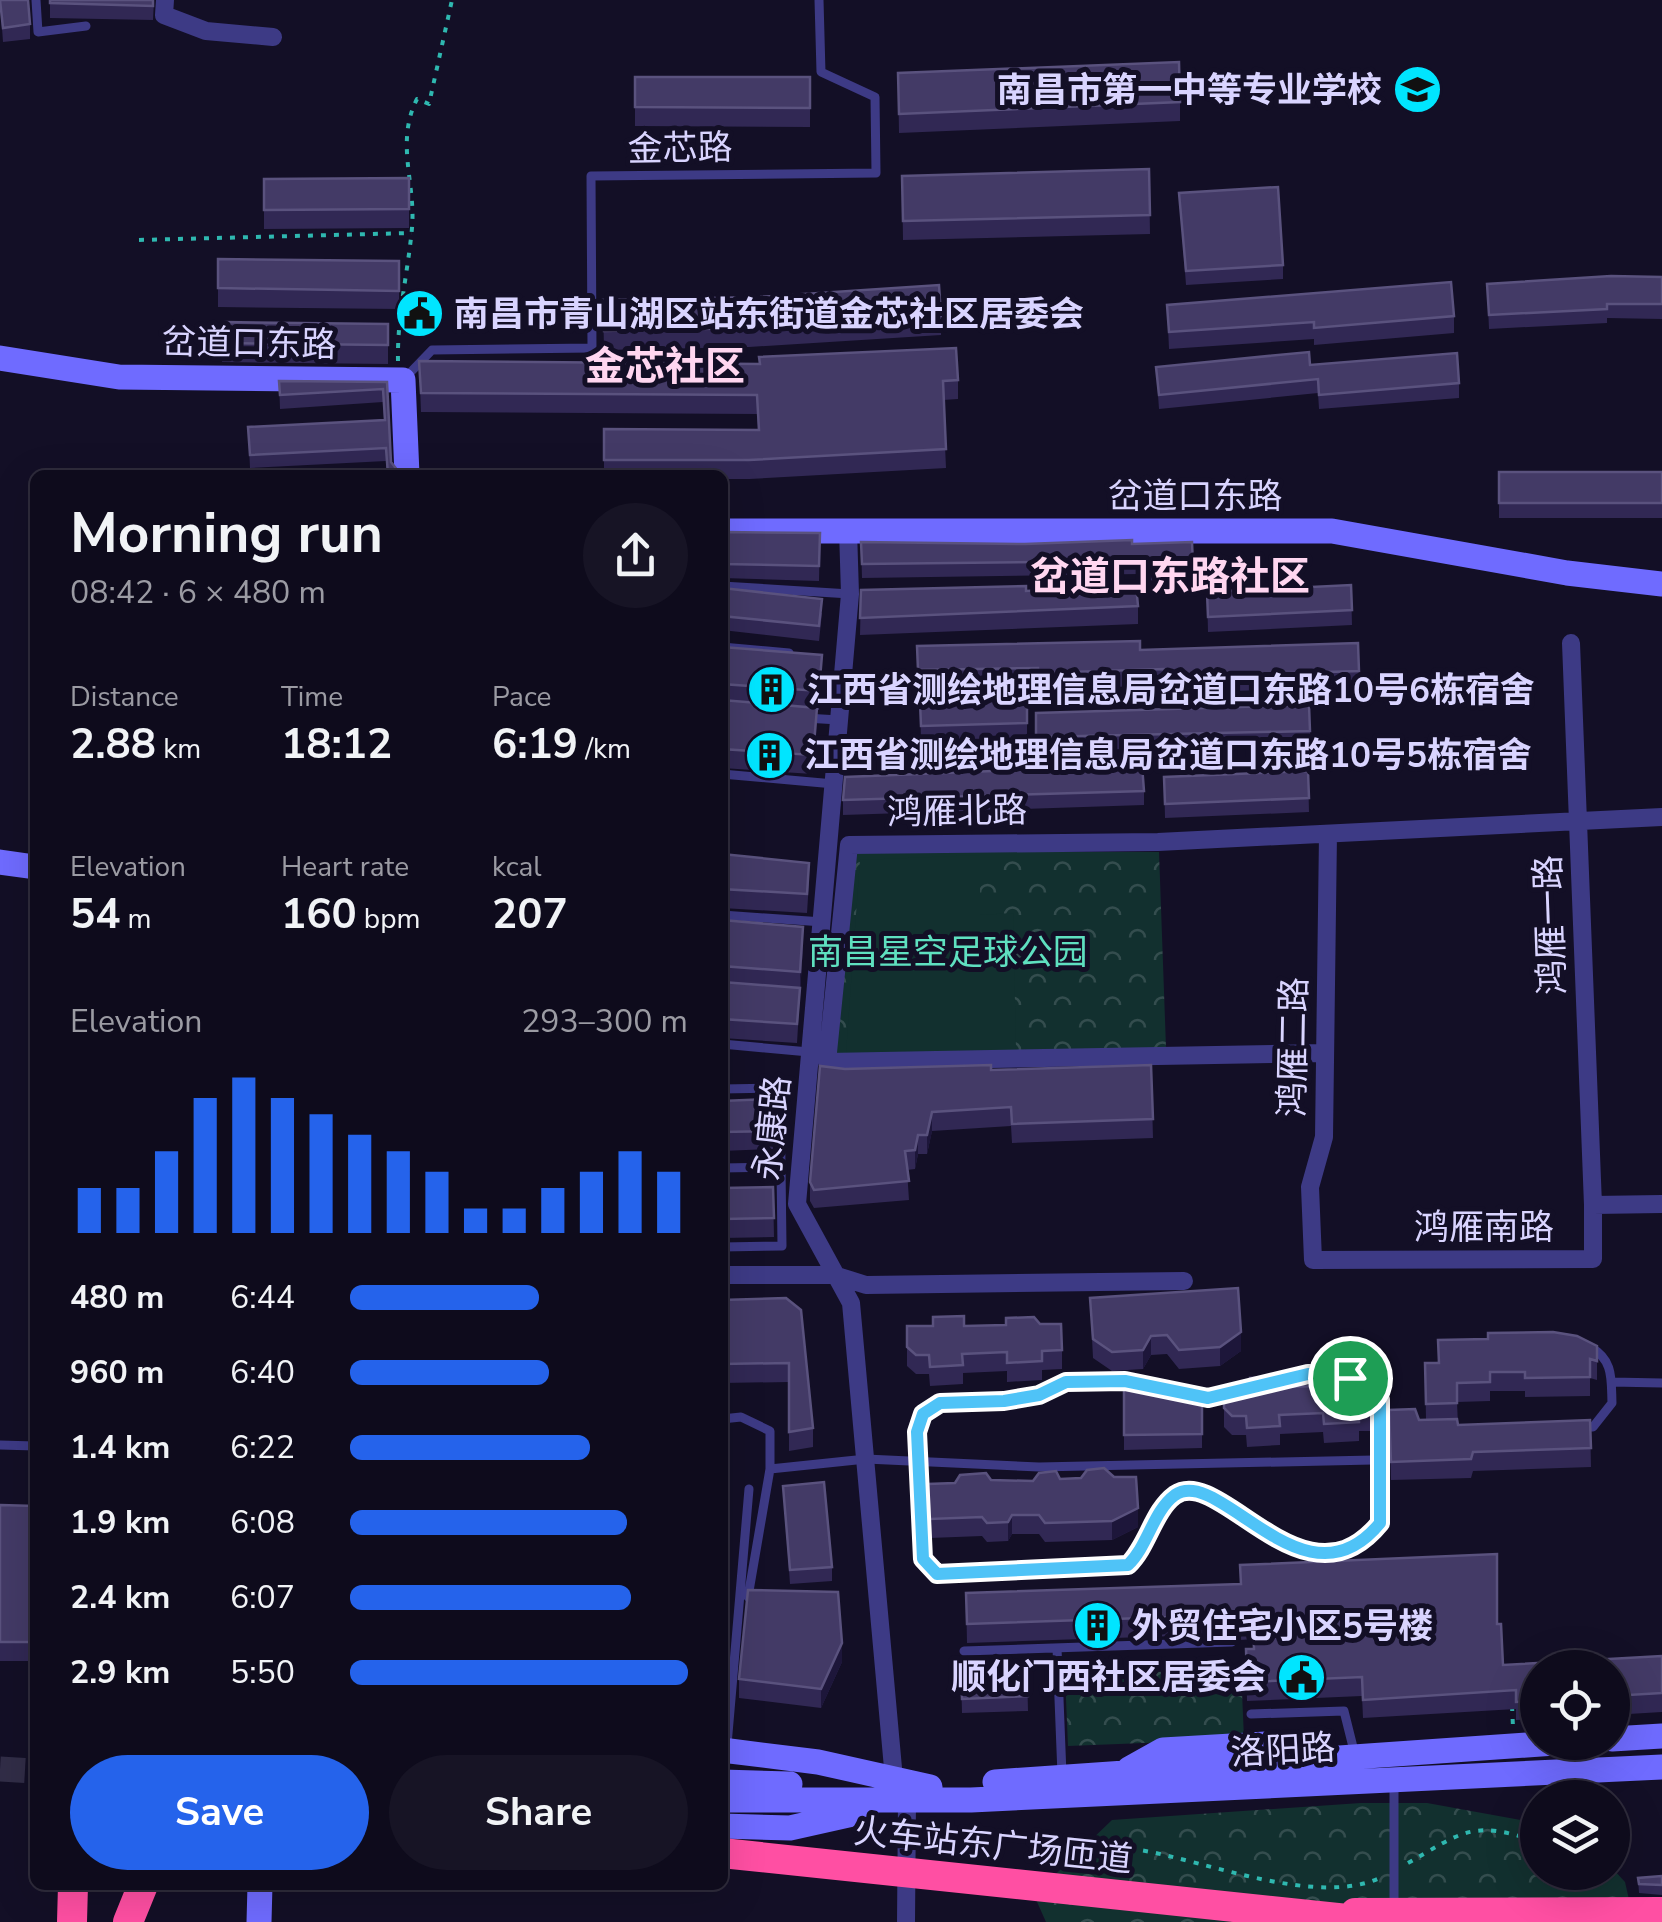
<!DOCTYPE html>
<meta charset="utf-8">
<style>
body{margin:0;font-family:"Nunito Sans","Noto Sans SC",sans-serif;background:#171425;color:#f1f3f6;height:100vh;display:flex;flex-direction:column;font-size:38px;white-space:nowrap}
*{box-sizing:border-box;margin:0}
p{font-size:32px;color:#9b9ba3}
.icon{flex:none;width:55px;height:55px;fill:none;stroke:currentColor;stroke-width:2;stroke-linecap:round;stroke-linejoin:round}
.map{position:relative;flex:1;overflow:hidden}
.drawer{position:absolute;left:30px;top:470px;width:698px;height:1420px;display:flex;flex-direction:column;background:#0e0b1c;border-radius:15px;box-shadow:0 10px 40px #0002,0 0 0 2px #2e2b3b}
.drawer>*{flex:none}
.fabs{position:absolute;left:1520px;top:1650px;display:grid;gap:20px}
.fabs a{display:grid;place-items:center;width:110px;height:110px;border-radius:50%;background:#0e0b1c;box-shadow:0 10px 40px #0002,0 0 0 2px #2e2b3b;font-size:50px}
.pin{position:absolute;display:grid;place-items:center;width:85px;height:85px;color:#fff;margin:-42px;border:5px solid #fff;border-radius:50%;box-shadow:0 2px 10px #0007}
.round{display:grid;place-items:center;flex:none;width:105px;height:105px;border-radius:52px;background:#171425}
.overview{display:flex;align-items:center;justify-content:space-between;height:170px;padding:0 40px}
h1{font-size:55px;font-weight:700;line-height:75px}
.metrics{display:grid;grid-template-columns:repeat(3,1fr);gap:15px;height:170px;padding:10px 40px}
.metrics div{display:grid;align-content:center}
.metrics b{font-size:42px;font-weight:700}
.metrics small{font-size:28px;font-weight:400}
.metrics p{font-size:28px}
.chart{height:280px;padding:20px 40px}
.chart p{display:flex;justify-content:space-between}
.chart svg{width:100%;height:180px;margin-top:10px;stroke:#2563eb;stroke-width:6}
.button{display:flex;gap:20px;margin-top:auto;padding:20px 40px}
.button a{flex:1;height:115px;border-radius:60px;background:#2563eb;color:#fff;font-size:40px;font-weight:700;line-height:115px;text-align:center}
.button a+a{background:#171425;color:#f1f3f6}
ul{padding:0 40px;list-style:none;font-size:32px}
li{display:grid;grid-template-columns:160px 120px 1fr;align-items:center;height:75px}
li i{height:25px;border-radius:12px;background:#2563eb}
.map>svg:first-child{display:block}
.forest{fill:url(#forest-crowns)}
.pitch{fill:#12302f}
.lines{fill:none;stroke-linecap:round;stroke-linejoin:round}
.secondary-tunnel{stroke:#312d47;stroke-width:25;stroke-dasharray:25 12;stroke-linecap:butt}
.path{stroke:#2fb8b0;stroke-width:4;stroke-dasharray:5 8;stroke-linecap:butt}
.lane{stroke:#3d3a85;stroke-width:9}
.street{stroke:#3d3a85;stroke-width:18}
.secondary{stroke:#6f6bff;stroke-width:25}
.highway-bridge{stroke:#ff4fa3;stroke-width:30}
.wall{fill:#312854}
.shaded-wall{fill:#1d163a}
.building{fill:#433a66;stroke:#5a527e;stroke-width:2.5}
.route-casing{stroke:#fff;stroke-width:20}
.route{stroke:#4fc3f7;stroke-width:12}
.labels{text-anchor:middle;stroke-width:10;stroke-linejoin:round;paint-order:stroke}
.poi-label{font-size:35px;font-weight:bold;fill:#d9d4ff;stroke:#130f26;text-anchor:start}
.street-label{font-size:35px;fill:#d9d4ff;stroke:#130f26}
.park-label{font-size:35px;fill:#5fe0c0;stroke:#130f26}
.quarter-label{font-size:40px;font-weight:bold;fill:#ffd6f0;stroke:#130f26}
</style>
<div class="map">
<svg width="1662" height="1922" viewBox="0 0 1662 1922">
<defs>
<pattern id="forest-crowns" width="20" height="18" patternUnits="userSpaceOnUse" patternTransform="scale(2.5)"><rect width="20" height="18" fill="#12302f"/><path d="M2 6a3 3 0 1 1 6 0M12 15a3 3 0 1 1 6 0" fill="none" stroke="#344d4e"/></pattern>
</defs>
<rect width="100%" height="100%" fill="#130f26"/>
<!-- forest -->
<path class="forest" d="M855,852H1159L1166,1048L836,1056Z
M1241,1669L1244,1739L1068,1746L1065,1675Z
M1361,1803H1427L1537,1823L1538,1872L1613,1869L1625,1882L1634,1922H1046L1034,1895L1112,1820Z"/>
<!-- pitch -->
<path class="pitch" d="M980,855V915L1013,913L1016,1050L846,1053L860,860Z"/>
<g class="lines">
<!-- secondary-tunnel -->
<path class="secondary-tunnel" d="M0,1769L35,1771"/>
<!-- path -->
<path class="path" d="M139,240L412,233
M398,361C397,316 408,272 412,228C416,184 395,142 417,99L429,104L452,0
M1512,1706L1513,1727
M962,1834C1021,1839 1082,1840 1140,1850C1207,1861 1318,1908 1382,1877
M1408,1863C1463,1832 1472,1819 1538,1842"/>
<!-- lane -->
<path class="lane" d="M36,0L38,32L86,26
M405,378L432,350L592,348L591,176L876,173L875,97L821,72L819,0
M722,586L850,594
M722,647L789,653
M805,718L839,720
M722,774L834,784
M722,809L725,775
M722,915L823,922
M722,1044L809,1052
M722,1089L780,1088L781,1167
M722,1168L781,1167L782,1246L722,1247
M1308,1374L1350,1378L1379,1394L1380,1523C1304,1614 1221,1464 1175,1495C1153,1511 1148,1546 1128,1565L937,1574L923,1559L917,1432L923,1414L939,1403L1004,1401L1039,1395L1066,1382L1125,1381L1208,1398Z
M1612,1382L1662,1383
M722,1419L741,1417L770,1431V1469L748,1597
M1580,1427H1593L1612,1403C1611,1379 1614,1360 1590,1347
M0,1445L35,1446
M770,1469L866,1459L1039,1467L1373,1460
M1057,1648L1062,1775
M964,1651L1232,1642
M1251,1714L1344,1711L1355,1755
M727,1745L749,1489
M1394,1909V1785"/>
<!-- street -->
<path class="street" d="M165,0L164,15L206,31L273,37
M848,530L850,594L797,1204L851,1303L894,1779
M1571,643L1593,1205
M1328,834L1324,1137L1310,1187L1313,1260L1593,1259V1205L1662,1204
M1325,1053L827,1062L849,845L1158,842L1662,817
M722,1275H834L866,1285L1184,1281
M906,1922L907,1801"/>
<!-- secondary -->
<path class="secondary" d="M0,358L119,377L403,380L407,475
M722,531H1332L1567,573L1662,584
M0,862L35,867
M1612,1739L1662,1736
M722,1750L818,1762L930,1787
M1129,1769L1163,1750L1266,1744L1300,1761
M722,1782L790,1784
M995,1782L1569,1742
M722,1800H971L1662,1767
M722,1826L790,1828L866,1811
M259,1922L260,1885"/>
<!-- highway-bridge -->
<path class="highway-bridge" d="M722,1853L1376,1922
M1355,1913L1662,1912
M72,1922L73,1885
M128,1922L143,1885"/>
</g>
<!-- wall -->
<path class="wall" d="M0,0L30,24V39L3,42Z
M50,0H154L153,20L50,18Z
M898,73L1180,102V121L899,133Z
M635,77H810V127L635,126Z
M1149,169L1150,234L903,240L902,176Z
M409,178V228L264,229V179Z
M1179,193L1283,265V279L1186,285Z
M218,259L399,261V309L218,307Z
M1662,277V319L1607,318V323L1489,329L1487,284Z
M603,300L941,316V335L749,347L604,350Z
M1167,305L1454,316V333L1314,345V339L1169,349Z
M223,322L388,324V364L222,362Z
M419,361L958,380V399L943,400L946,468L749,479H722V475H604V429L758,430L757,414L421,412Z
M1310,365L1459,383V398L1319,409L1318,393L1159,409L1156,367Z
M279,381L387,382L391,462L401,475H387L386,461L250,468L248,427L384,420L383,402L280,409Z
M1499,472H1662V518H1499Z
M722,532L820,533L819,581L722,578Z
M861,542L1025,544H1132L1192,542L1193,578L1140,581V574L862,578Z
M1351,585L1352,625L1208,632L1207,592Z
M722,588L822,613L819,641L722,630Z
M861,590L1026,591L1138,606V624L860,635Z
M1358,643L1359,687L1164,693V685L1038,690V684L918,687L917,646L1140,650Z
M722,647L822,674L819,710H817L813,774L722,768Z
M1027,698V737L921,741L920,702Z
M1036,713L1310,731V745L1036,751Z
M1308,771L1309,812L1165,818L1164,777Z
M1144,791V805L843,815V800Z
M722,854L809,882L807,913L722,908Z
M722,920L803,946L797,1043L722,1038Z
M1151,1065L1153,1138L1012,1143L1011,1126L932,1131L927,1154H918L915,1169L907,1170L909,1200L814,1208L810,1201V1182L845,1069L991,1070Z
M772,1099L773,1149L722,1151V1101Z
M773,1187L774,1237L722,1238V1188Z
M786,1298L813,1428V1447L789,1451V1382L722,1383V1300Z
M1090,1298L1241,1351L1220,1366L1179,1369L1167,1354L1151,1355L1143,1369L1112,1371L1093,1358Z
M907,1326H964L1062,1350V1369L1042,1370V1380L1007,1382V1371L963,1373V1384L930,1386L929,1374H916L907,1366Z
M1597,1346V1380L1590,1378V1396L1525,1397V1391H1490V1401L1457,1402L1458,1425L1590,1420L1591,1467L1473,1471L1471,1478L1391,1480L1389,1410L1419,1420H1426L1425,1363Z
M1371,1385V1431H1359V1441L1324,1443L1323,1432L1280,1434V1445L1247,1447L1246,1435H1232L1224,1427V1387Z
M1124,1388L1202,1400V1448L1124,1450Z
M1060,1479L1138,1527L1112,1540L1045,1542L1039,1534H1012L1008,1541L987,1542L982,1536L930,1538L928,1484L991,1480L1033,1481Z
M783,1486L832,1567V1581L790,1584Z
M722,1504L725,1542V1561H722Z
M0,1505L35,1506V1661H0Z
M1240,1565L1497,1624L1503,1665L1662,1656V1712L1612,1715V1668H1538V1719L1516,1720V1709L1363,1718L1362,1696L1247,1701L1246,1649H1254L1253,1639L1240,1640L1233,1634L967,1643L966,1593L1240,1584Z
M842,1662L821,1708L739,1698V1679Z
M1027,1670L1028,1711L962,1713L961,1673Z
M1662,1876V1895L1639,1893L1638,1878Z"/>
<!-- shaded-wall -->
<path class="shaded-wall" d="M817,708V726L813,774V755Z
M803,927V946L800,991V972Z
M932,1112V1131L927,1154V1135Z
M918,1135V1154L915,1169V1150Z
M1241,1332V1351L1220,1366V1347Z
M1151,1336V1355L1143,1369V1350Z
M1138,1508V1527L1112,1540V1521Z
M1012,1515V1534L1008,1541V1522Z
M842,1643V1662L821,1708V1689Z"/>
<!-- building -->
<path class="building" d="M0,0H28L30,24L3,28Z
M50,0H153V6L50,3Z
M1179,62L1180,102L899,114L898,73Z
M635,77H810V108L635,107Z
M1149,169L1150,215L903,221L902,176Z
M409,178V209L264,210V179Z
M1278,187L1283,265L1186,271L1179,193Z
M218,259L399,261V291L218,288Z
M1611,276L1662,277V304H1607V309L1489,315L1487,284Z
M1451,282L1454,316L1314,328V322L1169,332L1167,305Z
M939,285L941,316L749,328L604,331L603,300L760,297Z
M223,322L388,324V345L222,343Z
M956,348L958,380L943,381L946,449L749,460H604V429L759,430L757,395L421,393L419,361L760,364L759,357Z
M1309,352L1310,365L1457,353L1459,383L1319,395L1318,379L1159,395L1156,367Z
M279,381L387,382L391,462L401,475H388L386,448L250,455L248,427L385,420L383,389L280,395Z
M1499,472H1662V503H1499Z
M722,532L820,533L819,566L722,564Z
M1132,540V544L1192,542L1193,565L1140,567V561L862,564L861,542L1025,544Z
M1136,585L1138,606L860,618L861,590L1026,586V591Z
M1351,585L1352,610L1208,617L1207,592Z
M722,588L822,599L819,626L722,616Z
M1140,641V650L1358,643L1359,671L1164,677V669L1038,673V668L918,670L917,646Z
M722,647L822,655L819,691L722,684Z
M1027,698V723L921,726L920,702Z
M722,700L817,708L813,755L722,749Z
M1309,705L1310,731L1036,737V713Z
M1142,765L1144,791L843,800L845,777Z
M1308,771L1309,798L1165,804L1164,777Z
M722,854L809,863L807,894L722,889Z
M722,920L803,927L800,972L722,966Z
M722,982L800,988L797,1024L722,1019Z
M991,1065V1070L1151,1065L1153,1119L1012,1124L1011,1107L932,1112L927,1135H918L915,1150L905,1151L909,1181L814,1190L810,1182L820,1066L845,1069Z
M772,1099L773,1131L722,1132V1101Z
M773,1187L774,1218L722,1219V1188Z
M1238,1288L1241,1332L1220,1347L1179,1350L1167,1335L1151,1336L1143,1350L1112,1352L1093,1339L1090,1298Z
M786,1298L801,1310L813,1428L789,1432V1363L722,1364V1300Z
M964,1316V1326L1006,1325V1318L1034,1317L1040,1324H1061L1062,1350L1042,1351V1361L1007,1363V1352L962,1354L963,1365L930,1367L929,1355H916L907,1347V1326H933V1317Z
M1553,1332L1577,1336L1597,1346V1361L1590,1359V1377L1525,1378V1372H1490V1382L1457,1383V1403L1426,1404L1425,1363H1439L1438,1340L1488,1339V1333Z
M1280,1377L1281,1387L1323,1386L1322,1379L1351,1378L1357,1385H1371V1412H1359V1422L1324,1424L1323,1413L1279,1415L1280,1426L1247,1428L1246,1416H1232L1224,1408V1387H1250V1378Z
M1184,1387L1202,1400V1434L1124,1435V1388Z
M1415,1409L1419,1420L1457,1419L1458,1425L1590,1420L1591,1448L1473,1452L1471,1459L1391,1462L1389,1410Z
M1104,1468L1114,1477H1136L1138,1508L1112,1521L1045,1523L1039,1515H1012L1008,1522L987,1523L982,1517L930,1519L928,1484L955,1483L960,1475L986,1473L991,1480L1033,1481L1039,1473L1056,1471L1060,1479L1081,1478L1087,1470Z
M824,1482L832,1567L790,1570L783,1486Z
M722,1504H724L725,1542H722Z
M0,1505L35,1506V1642H0Z
M1497,1554V1624H1501L1503,1665L1662,1656V1693L1612,1696V1668H1538V1701L1516,1702V1690L1363,1700L1362,1677L1247,1682L1246,1649H1254L1253,1621H1240L1233,1615L967,1624L966,1593L1241,1584L1240,1565Z
M748,1590L838,1592L842,1643L821,1689L739,1679Z
M1027,1670L1028,1696L962,1699L961,1673Z
M1662,1876V1885L1639,1884L1638,1878Z"/>
<g class="lines">
<defs>
<path id="route" d="M1308,1374C1332,1374 1369,1376 1380,1400V1523C1305,1615 1220,1464 1175,1495C1153,1511 1148,1546 1128,1565L937,1574L923,1559L917,1432L923,1414L940,1403L1004,1401L1039,1395L1066,1382L1125,1381L1208,1398Z"/>
</defs>
<!-- route casing -->
<use href="#route" class="route-casing"/>
<!-- route -->
<use href="#route" class="route"/>
</g>
<!-- icons -->
<defs>
<symbol id="school-disc" viewBox="-11 -11 22 22"><circle r="9.5" fill="#00e5ff" stroke="#130f26"/><path d="M0-5L7-2L0 1L-7-2ZM-4 1L0 2.5L4 1V4Q0 6-4 4Z" fill="#111"/></symbol>
<symbol id="civic-disc" viewBox="-11 -11 22 22"><circle r="9.5" fill="#00e5ff" stroke="#130f26"/><path d="M-.6-6.5H3V-4.5H.6V-3L4-1V1h2V6H-6V1h2V-1L-.6-3ZM-1.2 2.5V6h2.4V2.5Z" fill="#111"/></symbol>
<symbol id="building-disc" viewBox="-11 -11 22 22"><circle r="9.5" fill="#00e5ff" stroke="#130f26"/><path d="M-4-6H4V6H1V3H-1V6H-4ZM-2.5-4.3h1.7v1.8h-1.7ZM.8-4.3h1.7v1.8H.8ZM-2.5-1h1.7V.8h-1.7ZM.8-1h1.7V.8H.8Z" fill="#111"/></symbol>
</defs>
<g fill-rule="evenodd">
<use href="#school-disc" x="1390" y="62" width="55" height="55"/>
<use href="#civic-disc" x="392" y="286" width="55" height="55"/>
<use href="#building-disc" x="744" y="662" width="55" height="55"/>
<use href="#building-disc" x="742" y="728" width="55" height="55"/>
<use href="#building-disc" x="1070" y="1598" width="55" height="55"/>
<use href="#civic-disc" x="1274" y="1650" width="55" height="55"/>
</g>
<g class="labels">
<!-- poi labels -->
<g class="poi-label">
<text x="1382" y="102" text-anchor="end">南昌市第一中等专业学校</text>
<text x="454" y="326">南昌市青山湖区站东街道金芯社区居委会</text>
<text x="807" y="702">江西省测绘地理信息局岔道口东路10号6栋宿舍</text>
<text x="804" y="767">江西省测绘地理信息局岔道口东路10号5栋宿舍</text>
<text x="1132" y="1638">外贸住宅小区5号楼</text>
<text x="1266" y="1689" text-anchor="end">顺化门西社区居委会</text>
</g>
<!-- street labels -->
<g class="street-label">
<text transform="translate(680 148) rotate(-1)" y="12">金芯路</text>
<text transform="translate(249 343) rotate(1)" y="12">岔道口东路</text>
<text x="1195" y="508">岔道口东路</text>
<text transform="translate(957 811) rotate(-1)" y="12">鸿雁北路</text>
<text transform="translate(1550 925) rotate(-92)" y="12">鸿雁一路</text>
<text transform="translate(1293 1047) rotate(-89)" y="12">鸿雁二路</text>
<text transform="translate(772 1128) rotate(-84)" y="12">永康路</text>
<text x="1484" y="1239">鸿雁南路</text>
<text transform="translate(1283 1750) rotate(-3)" y="12">洛阳路</text>
<text transform="translate(993 1845) rotate(6)" y="12">火车站东广场匝道</text>
</g>
<!-- park labels -->
<g class="park-label">
<text x="948" y="964">南昌星空足球公园</text>
</g>
<!-- quarter labels -->
<g class="quarter-label">
<text x="665" y="380">金芯社区</text>
<text x="1170" y="590">岔道口东路社区</text>
</g>
</g>
</svg>
<div class="fabs">
<a><svg class="icon" aria-label="locate" viewBox="0 0 24 24"><circle cx="12" cy="12" r="6"/><path d="M12 2v4M12 18v4M2 12h4M18 12h4"/></svg></a>
<a><svg class="icon" aria-label="layers" viewBox="0 0 24 24"><path d="M12 4l9 5-9 5-9-5zM3 14l9 5 9-5"/></svg></a>
</div>
<div class="pin" style="left:1350px;top:1378px;background:#1e9e55"><svg class="icon" aria-label="arrive" viewBox="0 0 24 24"><path d="M6 21V4h12l-3 4 3 4H6"/></svg></div>
<section class="drawer">
<div class="overview"><div><h1>Morning run</h1><p>08:42 · 6 × 480 m</p></div><a class="round"><svg class="icon" aria-label="share" viewBox="0 0 24 24"><path d="M12 15V3M7 8l5-5 5 5M5 13v7h14v-7"/></svg></a></div>
<div class="metrics">
<div><p>Distance</p><b>2.88<small> km</small></b></div>
<div><p>Time</p><b>18:12</b></div>
<div><p>Pace</p><b>6:19<small> /km</small></b></div>
</div>
<div class="metrics">
<div><p>Elevation</p><b>54<small> m</small></b></div>
<div><p>Heart rate</p><b>160<small> bpm</small></b></div>
<div><p>kcal</p><b>207</b></div>
</div>
<div class="chart"><p><span>Elevation</span>293–300 m</p>
<svg viewBox="0 0 160 44" preserveAspectRatio="none"><path d="M5 44V33M15 44V33M25 44V24M35 44V11M45 44V6M55 44V11M65 44V15M75 44V20M85 44V24M95 44V29M105 44V38M115 44V38M125 44V33M135 44V29M145 44V24M155 44V29"/></svg>
</div>
<ul>
<li><b>480 m</b>6:44<i style="width:56%"></i></li>
<li><b>960 m</b>6:40<i style="width:59%"></i></li>
<li><b>1.4 km</b>6:22<i style="width:71%"></i></li>
<li><b>1.9 km</b>6:08<i style="width:82%"></i></li>
<li><b>2.4 km</b>6:07<i style="width:83%"></i></li>
<li><b>2.9 km</b>5:50<i style="width:100%"></i></li>
</ul>
<div class="button"><a>Save</a><a>Share</a></div>
</section>
</div>
